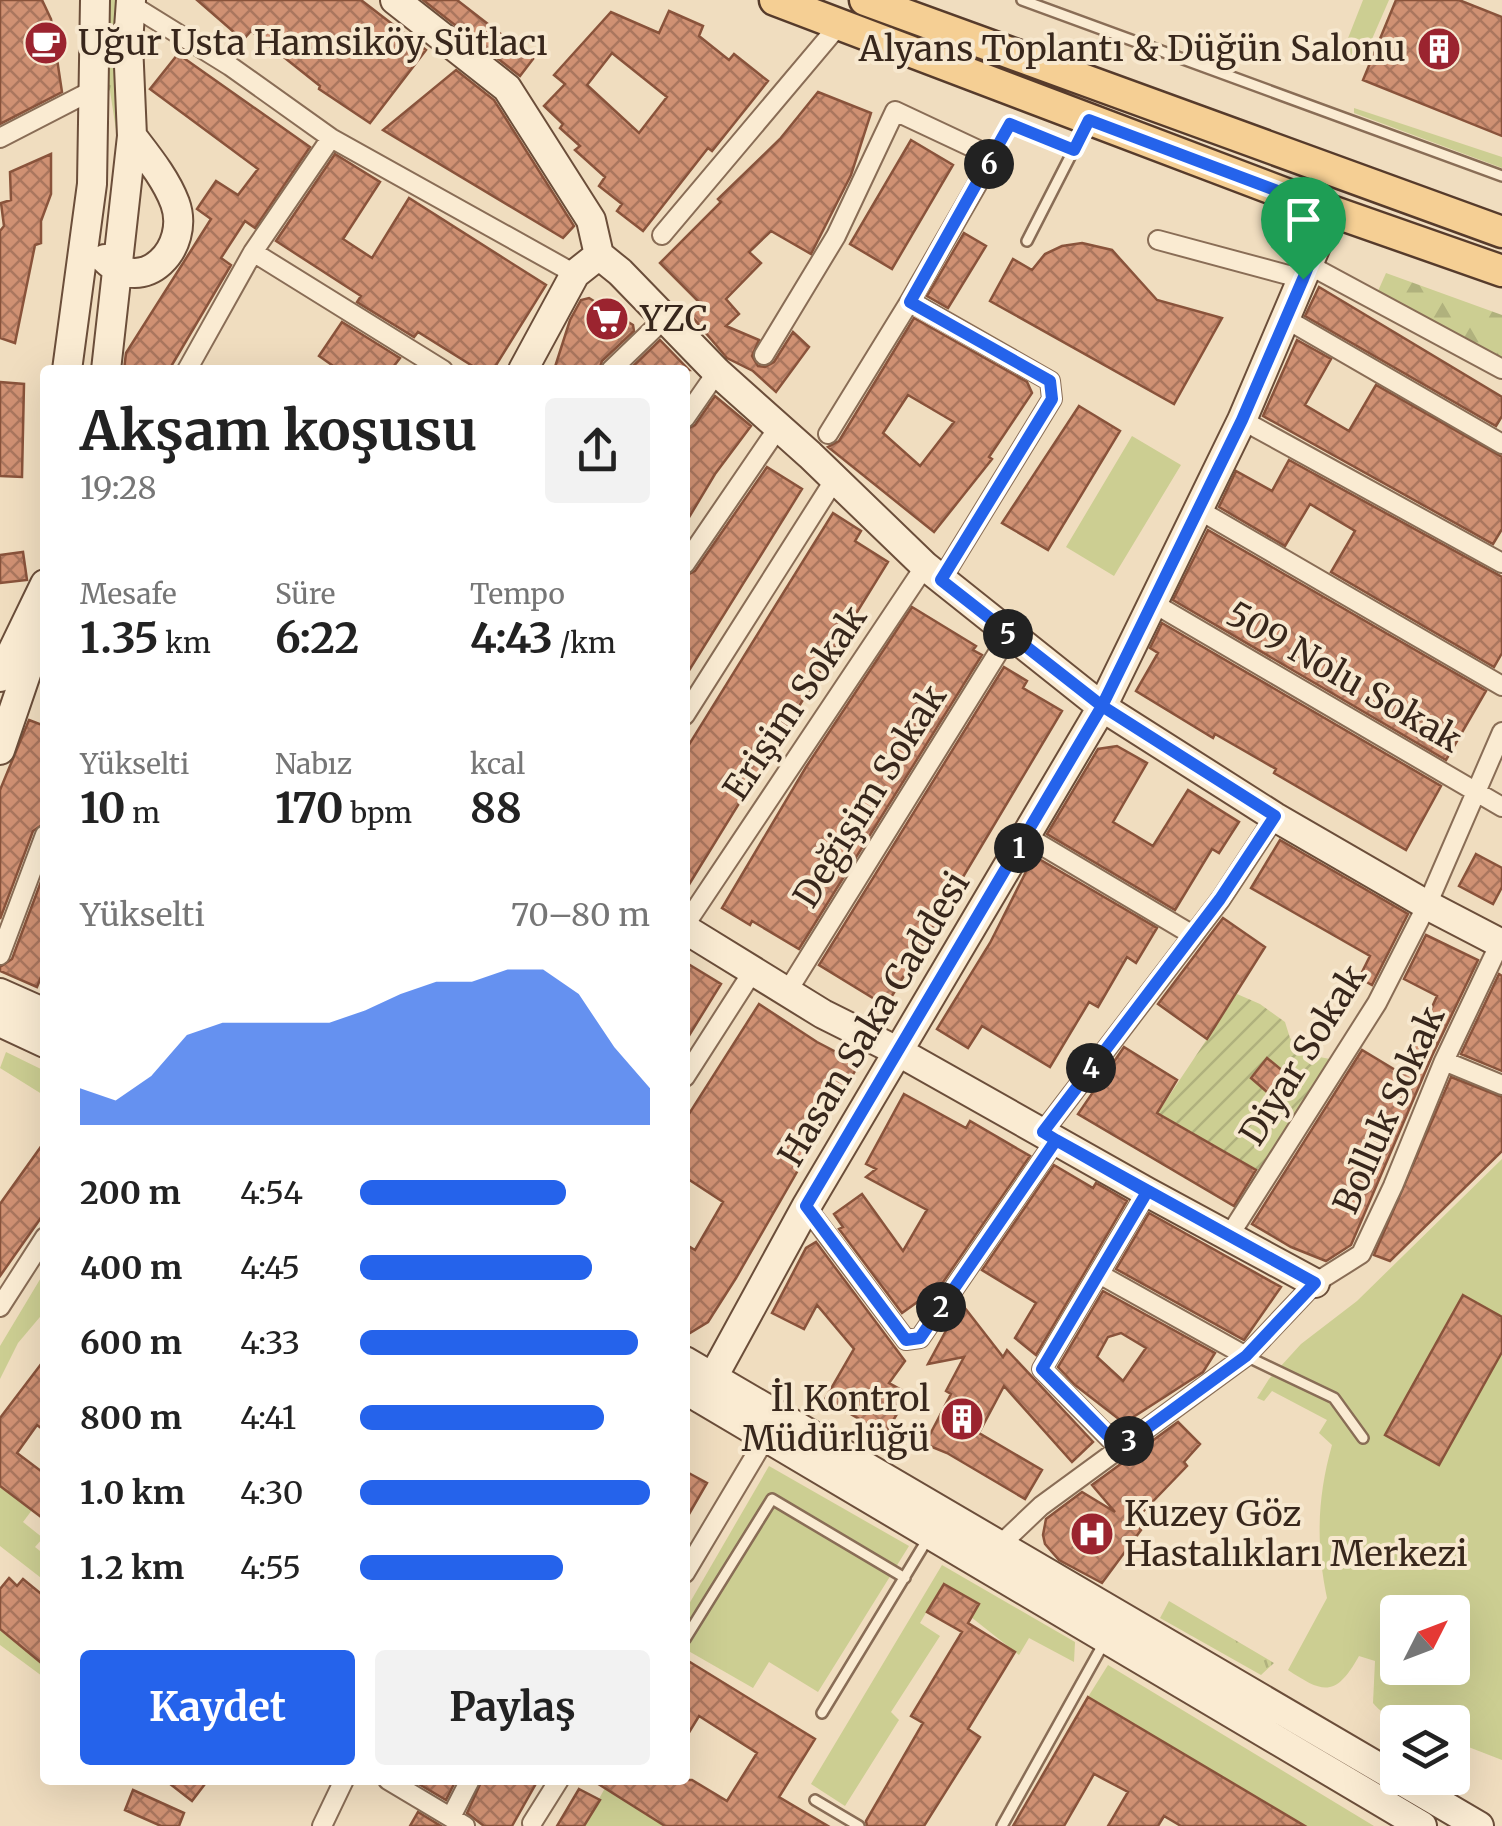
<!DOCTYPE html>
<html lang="tr">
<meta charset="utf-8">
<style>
body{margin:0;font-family:Merriweather,serif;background:#f2f2f2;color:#222;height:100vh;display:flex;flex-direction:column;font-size:38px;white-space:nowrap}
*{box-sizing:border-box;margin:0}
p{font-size:32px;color:#767676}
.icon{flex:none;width:55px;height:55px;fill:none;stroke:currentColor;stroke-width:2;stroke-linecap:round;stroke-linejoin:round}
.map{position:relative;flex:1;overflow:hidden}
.details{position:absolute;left:40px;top:365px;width:650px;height:1420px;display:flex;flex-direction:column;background:#fff;border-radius:10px;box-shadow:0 10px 40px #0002}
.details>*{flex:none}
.needle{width:65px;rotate:48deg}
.fabs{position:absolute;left:1380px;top:1595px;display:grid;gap:20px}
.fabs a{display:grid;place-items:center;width:90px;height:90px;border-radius:10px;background:#fff;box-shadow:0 10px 40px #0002;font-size:50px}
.pin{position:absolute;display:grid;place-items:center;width:85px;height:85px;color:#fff;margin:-102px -42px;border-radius:50% 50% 50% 0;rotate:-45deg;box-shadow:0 0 10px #0007}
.pin .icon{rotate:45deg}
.km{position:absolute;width:50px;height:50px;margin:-25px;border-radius:50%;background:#222;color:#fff;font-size:28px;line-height:50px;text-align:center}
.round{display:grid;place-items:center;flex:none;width:105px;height:105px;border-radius:10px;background:#f2f2f2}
.head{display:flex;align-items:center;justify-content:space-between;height:170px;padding:0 40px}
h1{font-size:55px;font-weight:700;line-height:75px}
.metrics{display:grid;grid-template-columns:repeat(3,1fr);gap:15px;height:170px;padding:10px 40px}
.metrics div{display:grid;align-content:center}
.metrics b{font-size:42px;font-weight:700}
.metrics small{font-size:28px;font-weight:400}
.metrics p{font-size:28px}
.chart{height:280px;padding:20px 40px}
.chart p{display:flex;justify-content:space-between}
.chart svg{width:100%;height:180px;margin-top:10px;fill:#2563eb;opacity:.7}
.cta{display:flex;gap:20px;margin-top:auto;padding:20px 40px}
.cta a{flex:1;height:115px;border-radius:10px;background:#2563eb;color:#fff;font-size:40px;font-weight:700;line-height:115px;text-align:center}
.cta a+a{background:#f2f2f2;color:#222}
ul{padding:0 40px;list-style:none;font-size:32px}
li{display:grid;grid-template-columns:160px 120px 1fr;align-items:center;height:75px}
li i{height:25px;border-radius:12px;background:#2563eb}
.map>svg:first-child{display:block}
.grass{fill:url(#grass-tufts)}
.forest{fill:url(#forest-firs)}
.park{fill:#ccce92;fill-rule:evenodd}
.garden{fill:url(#garden-furrows)}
.building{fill:url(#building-cross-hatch);stroke:#89533b;stroke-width:2.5;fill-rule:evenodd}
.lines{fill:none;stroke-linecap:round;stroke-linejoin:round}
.lane-casing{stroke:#896d56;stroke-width:14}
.street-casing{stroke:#896d56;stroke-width:22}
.secondary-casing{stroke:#6b4e3a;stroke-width:32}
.primary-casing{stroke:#563b2b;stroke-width:35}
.lane{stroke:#faebd2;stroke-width:9}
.street{stroke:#faebd2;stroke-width:18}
.secondary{stroke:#faebd2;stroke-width:28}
.primary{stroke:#f5cf94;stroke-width:30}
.route-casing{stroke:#fff;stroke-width:20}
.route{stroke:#2563eb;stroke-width:12}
.labels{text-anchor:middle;stroke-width:8;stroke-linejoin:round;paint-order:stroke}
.poi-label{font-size:35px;fill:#38271c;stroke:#f7e8cf;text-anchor:start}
.street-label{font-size:35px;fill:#38271c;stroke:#f7e8cf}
</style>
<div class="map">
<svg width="1502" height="1826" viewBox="0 0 1502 1826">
<defs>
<pattern id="grass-tufts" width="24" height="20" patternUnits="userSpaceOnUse" patternTransform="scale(2.5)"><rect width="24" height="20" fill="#ccce92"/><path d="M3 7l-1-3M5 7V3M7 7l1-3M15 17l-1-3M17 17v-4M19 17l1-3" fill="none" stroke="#b0b17d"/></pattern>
<pattern id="forest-firs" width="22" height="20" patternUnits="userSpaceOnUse" patternTransform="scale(2.5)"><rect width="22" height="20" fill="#ccce92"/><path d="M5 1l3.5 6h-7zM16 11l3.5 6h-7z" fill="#b0b17d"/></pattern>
<pattern id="garden-furrows" width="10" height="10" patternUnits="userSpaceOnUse" patternTransform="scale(2.5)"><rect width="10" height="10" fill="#ccce92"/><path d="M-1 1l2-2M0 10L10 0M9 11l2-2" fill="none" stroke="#b0b17d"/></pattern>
<pattern id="building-cross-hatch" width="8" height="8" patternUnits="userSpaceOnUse" patternTransform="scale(2.5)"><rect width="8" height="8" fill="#d09173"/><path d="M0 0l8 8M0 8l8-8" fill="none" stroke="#aa765e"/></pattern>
</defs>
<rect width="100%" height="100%" fill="#f0ddbf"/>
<!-- grass -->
<path class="grass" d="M108,0H118L116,130L110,91L106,86Z
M1169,1601L1274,1663L1261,1675L1160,1618Z"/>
<!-- forest -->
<path class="forest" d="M1386,273L1502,315V360L1378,291Z"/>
<!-- park -->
<path class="park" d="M1363,0H1389L1362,62L1341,56Z
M1354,108L1502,157V168L1354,113Z
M1132,436L1181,465L1114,576L1066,547Z
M6,1052L45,1071V1096L0,1068Z
M1502,1159V1760L1453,1741L1452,1722C1424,1722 1392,1727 1373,1703L1375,1661L1359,1656C1336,1697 1324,1694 1288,1670L1327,1598C1316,1545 1317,1498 1332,1445L1319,1433L1327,1420L1272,1391L1264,1401L1257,1398L1269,1379L1301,1344L1357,1301ZM1398,1612H1452V1668H1398Z
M45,1271V1311L18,1343L0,1379V1346Z
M769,1466L909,1546L818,1692L769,1662L753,1688L685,1649V1611Z
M0,1486L32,1510L23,1522L43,1538L35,1547L45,1555V1581L0,1546Z
M942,1565L1075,1642L1074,1662L1029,1638L1019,1655L971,1617L978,1604L943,1584L920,1623L940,1636L891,1712L899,1720L845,1806L811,1784Z
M0,1630L45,1666L42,1676L0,1645Z
M1108,1665L1374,1826H1305L1088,1697Z
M605,1788L665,1826H584Z"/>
<!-- garden -->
<path class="garden" d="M1237,994L1260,1004L1285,1022L1290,1038L1309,1055L1330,1059L1319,1081L1258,1170L1157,1114Z"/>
<!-- building -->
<path class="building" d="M0,0H42L51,19L62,92L0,124Z
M197,0H361L426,50L370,123L319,89L320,86L251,31L243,40Z
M423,0H457L533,59L520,76Z
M1396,0H1459L1502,17V136L1363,80Z
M669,11L703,26L699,36L729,60L734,54L768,81L712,151L708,148L643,231L617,211L622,204L599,186L605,177L575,150L580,146L560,128L563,124L544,106L565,84L554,75L611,12L659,33ZM612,53L667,97L639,133L587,85Z
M178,54L310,147L255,228L245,221L221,258L231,265L169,370H124L126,353L211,219L197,209L216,181L238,195L258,169L150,89Z
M456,70L494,100L574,226L563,238L383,130Z
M818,92L871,113L851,175L811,254L771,231L749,252L761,263L726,299L739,314L726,326L759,340L752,356L758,366L765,367L774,362L793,332L809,347L776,392L753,371L727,358L683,306L690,310L699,302L660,263L721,202L718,199L780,139Z
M911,140L953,165L892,269L850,244Z
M51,154V194L41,221V243L35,245L15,343L0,338V231L4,226L1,203L11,200L10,172Z
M335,154L380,182L343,239L372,258L409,198L546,285L493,370H479L418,332L414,337L357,302L361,296L276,241Z
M964,233L986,246L948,308L927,296Z
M1082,243L1112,250L1157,300L1222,318L1174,404L990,301L1013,259L1032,270L1045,254L1062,246Z
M1319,287L1502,397V416L1496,426L1305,316Z
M589,298L633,325L634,331L602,361L599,370H554L570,320L581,300Z
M914,318L1027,382L1032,393L989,457L992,459L934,532L828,447L839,441ZM908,395L954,422L920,466L883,433Z
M342,322L400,358L391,370H339L319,356Z
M660,340L689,370H629Z
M1297,340L1331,359L1305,405L1349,431L1376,385L1502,457V529L1493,544L1263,416Z
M0,382L24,384L22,477L0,476Z
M715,396L751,426L715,474L685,524V430L695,425Z
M1079,406L1120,431L1048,550L1002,523Z
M1289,460L1502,577V653L1494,667L1331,572L1355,531L1310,504L1285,546L1219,507L1236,471L1272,491Z
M767,467L802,489L685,677V576L695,571Z
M833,513L861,531L855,541L888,562L685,891V751Z
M1208,530L1486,691L1446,760L1173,600Z
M23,552L27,580L0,583V555Z
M912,607L976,646L973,650L982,655L799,949L752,921L750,925L722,908L806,767Z
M1162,623L1441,786L1406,850L1274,773L1276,769L1215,734L1213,738L1136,691L1158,653L1150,648Z
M1004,667L1027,681L1023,688L1062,711L886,1006L819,965Z
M29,720L45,726V823L33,831L0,919V790Z
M1117,746L1147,763L1113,822L1153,846L1188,790L1239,822L1219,853L1212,849L1175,910L1047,834L1098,749Z
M1280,840L1408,914L1372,985L1359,978L1370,956L1251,888Z
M1476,854L1502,868V887L1493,904L1459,886Z
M1034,856L1157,928L1136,963L1127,957L1098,1007L1089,1002L1050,1067L982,1026L968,1048L937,1029L990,943Z
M45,871V967L37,987L0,971V967L12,959Z
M1223,918L1265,947L1207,1039L1158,1004Z
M1426,935L1478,960L1432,1056L1351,1245L1326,1261L1291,1247L1252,1224L1362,1050L1402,1074L1437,996L1404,979Z
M685,962L721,984L685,1042Z
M1499,974L1502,976V1071L1461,1054Z
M759,1004L817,1042L859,1064L736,1278L708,1322L685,1336V1244L695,1250L723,1202L685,1177V1120Z
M1124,1047L1177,1080L1157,1113L1256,1170L1234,1206L1078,1114Z
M1267,1058L1290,1077L1274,1098L1251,1078Z
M1451,1077L1502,1097V1151L1390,1261L1374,1255Z
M904,1094L966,1128L970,1121L1030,1156L941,1285L902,1313L839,1229L843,1227L834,1214L862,1194L903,1251L927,1210L866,1177L876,1169L866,1164Z
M45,1141V1212L0,1276V1204Z
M1054,1165L1093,1188L1096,1183L1127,1201L1036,1355L1015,1338L1036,1303L982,1270Z
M1149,1213L1281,1287L1244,1340L1116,1269Z
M816,1242L905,1361L889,1383L909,1394L885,1434L825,1399L854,1349L817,1305L804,1329L772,1313L806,1248Z
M1103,1291L1215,1353L1203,1372L1124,1423L1075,1385L1058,1367ZM1121,1333L1146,1348L1123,1381L1097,1357L1108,1337Z
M1463,1295L1502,1317V1352L1439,1465L1385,1435Z
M961,1303L1003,1357L1007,1350L1093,1442L1072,1462L1004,1386L979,1433L1042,1470L1025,1499L947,1453L925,1444L951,1394L946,1391L964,1357L928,1364Z
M45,1359V1431L37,1425L17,1453L45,1474V1520L0,1486V1418Z
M1178,1422L1200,1444L1184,1462L1187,1466L1134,1521L1141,1530L1102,1583L1059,1560L1045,1544L1043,1535L1046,1519L1082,1492L1115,1512L1092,1485Z
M685,1471L707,1483L685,1521Z
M9,1578L17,1586L23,1579L45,1597V1666L0,1629V1589Z
M944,1584L979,1604L968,1623L1015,1652L968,1729L980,1737L924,1826H867L866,1821L923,1723L911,1716L962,1632L927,1612Z
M685,1659L815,1739L779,1797L828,1826H665L592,1780H692L727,1801L757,1753L699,1716L685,1739Z
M1088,1697L1305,1826H1181L1164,1816L1158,1826H1108L1128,1792L1094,1774L1064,1826H1013Z
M165,1780H208L192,1801Z
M412,1780H456L446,1800Z
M482,1780H538L512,1826H484L467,1813Z
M579,1789L600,1800L584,1826H557Z
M133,1790L184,1813L179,1826H161L125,1810Z
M418,1812L441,1826H410Z"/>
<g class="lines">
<defs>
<path id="lane" d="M1022,0L1502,176
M993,157L1010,124L1074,149L1027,241
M1246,1356L1334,1398L1363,1438
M685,1639L772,1499L905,1578
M822,1713L927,1540
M815,1800L859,1826
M1002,1826L1105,1641"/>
<path id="street" d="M130,4L230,66L331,138L575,274
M0,138L95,89
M662,235L839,25
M1158,240L1303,279
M253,252L443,370
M1309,265L1502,369
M910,301L1050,381L1052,399L941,580
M1286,319L1502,444
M764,355L836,236L895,111L993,157L910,301L828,434
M187,370L253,252L331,138
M611,370L665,318
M685,418L717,372
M1242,420L1502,563
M1199,510L1502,686
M685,564L778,428
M1153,603L1502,807
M685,715L835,479
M1026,836L1191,934
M685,925L925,566
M0,955L45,835
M787,992L1009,635
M1444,1061L1502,1085
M685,1077L753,971
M1043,1132L1221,899L1275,817
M806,1207L906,1340L920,1338L1056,1140
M1229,1236L1377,1003L1427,905L1502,732
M1099,1274L1246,1356
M0,1307L45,1237
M1119,1448L1042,1369L1147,1192
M1000,1545L1041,1506L1246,1356L1315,1283L1361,1254L1393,1186L1444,1061L1500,943
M685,1573L765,1439
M388,1780L465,1826
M451,1817L470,1780
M532,1823L559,1780
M322,1826L344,1780"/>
<path id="secondary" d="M395,0L507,88L591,220L599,255L620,272L717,372L810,455L925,566L1102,707L1275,817L1427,905L1502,944
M105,259C144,298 191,247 175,203C166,179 148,157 132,136
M67,370L92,184L95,0
M106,370L132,136L128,43L131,0
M523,370L575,274L599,255
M0,677L45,584
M0,750L41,630
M685,929L823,1014L899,1052L1147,1192L1315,1283
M0,993L45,1013
M0,1022L45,1043
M685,1361L1479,1826
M686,1390L1422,1826
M701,1399L806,1207L1102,707L1242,420L1331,211"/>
<path id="primary" d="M775,0L1331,211L1502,271
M865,0L1502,232"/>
</defs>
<!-- lane casing -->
<use href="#lane" class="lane-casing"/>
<!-- street casing -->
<use href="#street" class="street-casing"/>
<!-- secondary casing -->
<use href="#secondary" class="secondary-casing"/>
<!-- primary casing -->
<use href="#primary" class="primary-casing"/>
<!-- lane -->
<use href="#lane" class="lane"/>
<!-- street -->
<use href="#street" class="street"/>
<!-- secondary -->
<use href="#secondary" class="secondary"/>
<!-- primary -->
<use href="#primary" class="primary"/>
</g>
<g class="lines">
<defs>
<path id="route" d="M1303,279L1242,420L1102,706L806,1206L906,1340L920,1338L1056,1140L1147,1192L1042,1369L1120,1448L1246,1356L1315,1283L1056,1140L1043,1132L1220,899L1275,816L1102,706L941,580L1052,399L1050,381L910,302L1010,124L1074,150L1089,120L1331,211L1303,279"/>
</defs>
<!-- route casing -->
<use href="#route" class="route-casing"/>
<!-- route -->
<use href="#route" class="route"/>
</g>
<!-- icons -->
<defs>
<symbol id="cafe-disc" viewBox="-11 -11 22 22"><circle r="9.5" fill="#9b242f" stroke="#f7e8cf"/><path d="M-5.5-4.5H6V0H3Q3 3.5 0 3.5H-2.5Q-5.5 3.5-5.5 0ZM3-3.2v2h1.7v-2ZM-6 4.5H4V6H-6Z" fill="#fff"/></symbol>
<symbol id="building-disc" viewBox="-11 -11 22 22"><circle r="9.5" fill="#9b242f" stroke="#f7e8cf"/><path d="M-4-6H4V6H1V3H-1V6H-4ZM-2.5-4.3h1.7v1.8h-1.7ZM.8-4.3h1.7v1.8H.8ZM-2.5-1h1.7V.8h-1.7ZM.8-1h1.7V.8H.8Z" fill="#fff"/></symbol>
<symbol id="supermarket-disc" viewBox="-11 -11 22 22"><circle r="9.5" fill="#9b242f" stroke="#f7e8cf"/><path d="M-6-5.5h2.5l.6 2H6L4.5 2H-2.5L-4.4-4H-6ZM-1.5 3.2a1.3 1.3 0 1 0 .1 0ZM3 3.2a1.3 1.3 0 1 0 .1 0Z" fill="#fff"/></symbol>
<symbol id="hospital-disc" viewBox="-11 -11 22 22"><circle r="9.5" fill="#9b242f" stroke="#f7e8cf"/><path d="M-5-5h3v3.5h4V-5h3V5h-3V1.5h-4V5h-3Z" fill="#fff"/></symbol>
</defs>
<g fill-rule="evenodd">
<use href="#cafe-disc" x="21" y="18" width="50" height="50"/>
<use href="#building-disc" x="1414" y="24" width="50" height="50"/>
<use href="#supermarket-disc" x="582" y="294" width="50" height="50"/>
<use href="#building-disc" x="937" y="1394" width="50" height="50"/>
<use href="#hospital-disc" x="1067" y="1509" width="50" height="50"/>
</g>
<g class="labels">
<!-- poi labels -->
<g class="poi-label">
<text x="78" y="55">Uğur Usta Hamsiköy Sütlacı</text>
<text x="1406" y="61" text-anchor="end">Alyans Toplantı &amp; Düğün Salonu</text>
<text x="640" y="331">YZC</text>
<text x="930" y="1411" text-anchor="end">İl Kontrol<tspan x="930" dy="40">Müdürlüğü</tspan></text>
<text x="1124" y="1526">Kuzey Göz<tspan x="1124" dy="40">Hastalıkları Merkezi</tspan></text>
</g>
<!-- street labels -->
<g class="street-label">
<text transform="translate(1344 677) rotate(30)" y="12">509 Nolu Sokak</text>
<text transform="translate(795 703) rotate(-56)" y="12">Erişim Sokak</text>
<text transform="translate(870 796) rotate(-58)" y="12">Değişim Sokak</text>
<text transform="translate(874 1019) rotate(-59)" y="12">Hasan Saka Caddesi</text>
<text transform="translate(1303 1055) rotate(-58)" y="12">Diyar Sokak</text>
<text transform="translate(1389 1110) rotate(-66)" y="12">Bolluk Sokak</text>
</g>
</g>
</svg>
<div class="fabs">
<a><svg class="needle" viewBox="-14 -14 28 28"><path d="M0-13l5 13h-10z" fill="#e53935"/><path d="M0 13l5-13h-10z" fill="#767676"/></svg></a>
<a><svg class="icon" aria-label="layers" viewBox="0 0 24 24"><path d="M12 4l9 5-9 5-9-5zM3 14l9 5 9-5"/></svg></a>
</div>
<div class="pin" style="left:1303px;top:279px;background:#1e9e55"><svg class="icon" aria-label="arrive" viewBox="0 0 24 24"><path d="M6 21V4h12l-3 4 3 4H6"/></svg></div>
<b class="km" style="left:1019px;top:848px">1</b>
<b class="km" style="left:941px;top:1307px">2</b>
<b class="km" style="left:1129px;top:1441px">3</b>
<b class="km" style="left:1091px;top:1068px">4</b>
<b class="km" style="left:1008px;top:634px">5</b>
<b class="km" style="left:989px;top:164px">6</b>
<section class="details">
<div class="head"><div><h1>Akşam koşusu</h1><p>19:28</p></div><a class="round"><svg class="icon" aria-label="share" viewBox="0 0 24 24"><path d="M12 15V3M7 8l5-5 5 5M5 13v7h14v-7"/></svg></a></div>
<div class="metrics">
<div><p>Mesafe</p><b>1.35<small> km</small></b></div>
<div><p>Süre</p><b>6:22</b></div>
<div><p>Tempo</p><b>4:43<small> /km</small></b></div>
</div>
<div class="metrics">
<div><p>Yükselti</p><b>10<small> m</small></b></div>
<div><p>Nabız</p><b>170<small> bpm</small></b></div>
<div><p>kcal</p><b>88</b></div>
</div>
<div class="chart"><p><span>Yükselti</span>70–80 m</p>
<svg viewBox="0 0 160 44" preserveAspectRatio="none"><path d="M0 44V35L10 38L20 32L30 22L40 19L50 19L60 19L70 19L80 16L90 12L100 9L110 9L120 6L130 6L140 12L150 25L160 35V44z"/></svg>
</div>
<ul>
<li><b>200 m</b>4:54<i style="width:71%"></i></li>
<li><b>400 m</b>4:45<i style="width:80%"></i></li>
<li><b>600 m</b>4:33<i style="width:96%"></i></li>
<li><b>800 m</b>4:41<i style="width:84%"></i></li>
<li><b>1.0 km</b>4:30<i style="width:100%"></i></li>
<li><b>1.2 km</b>4:55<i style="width:70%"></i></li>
</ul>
<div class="cta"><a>Kaydet</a><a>Paylaş</a></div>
</section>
</div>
